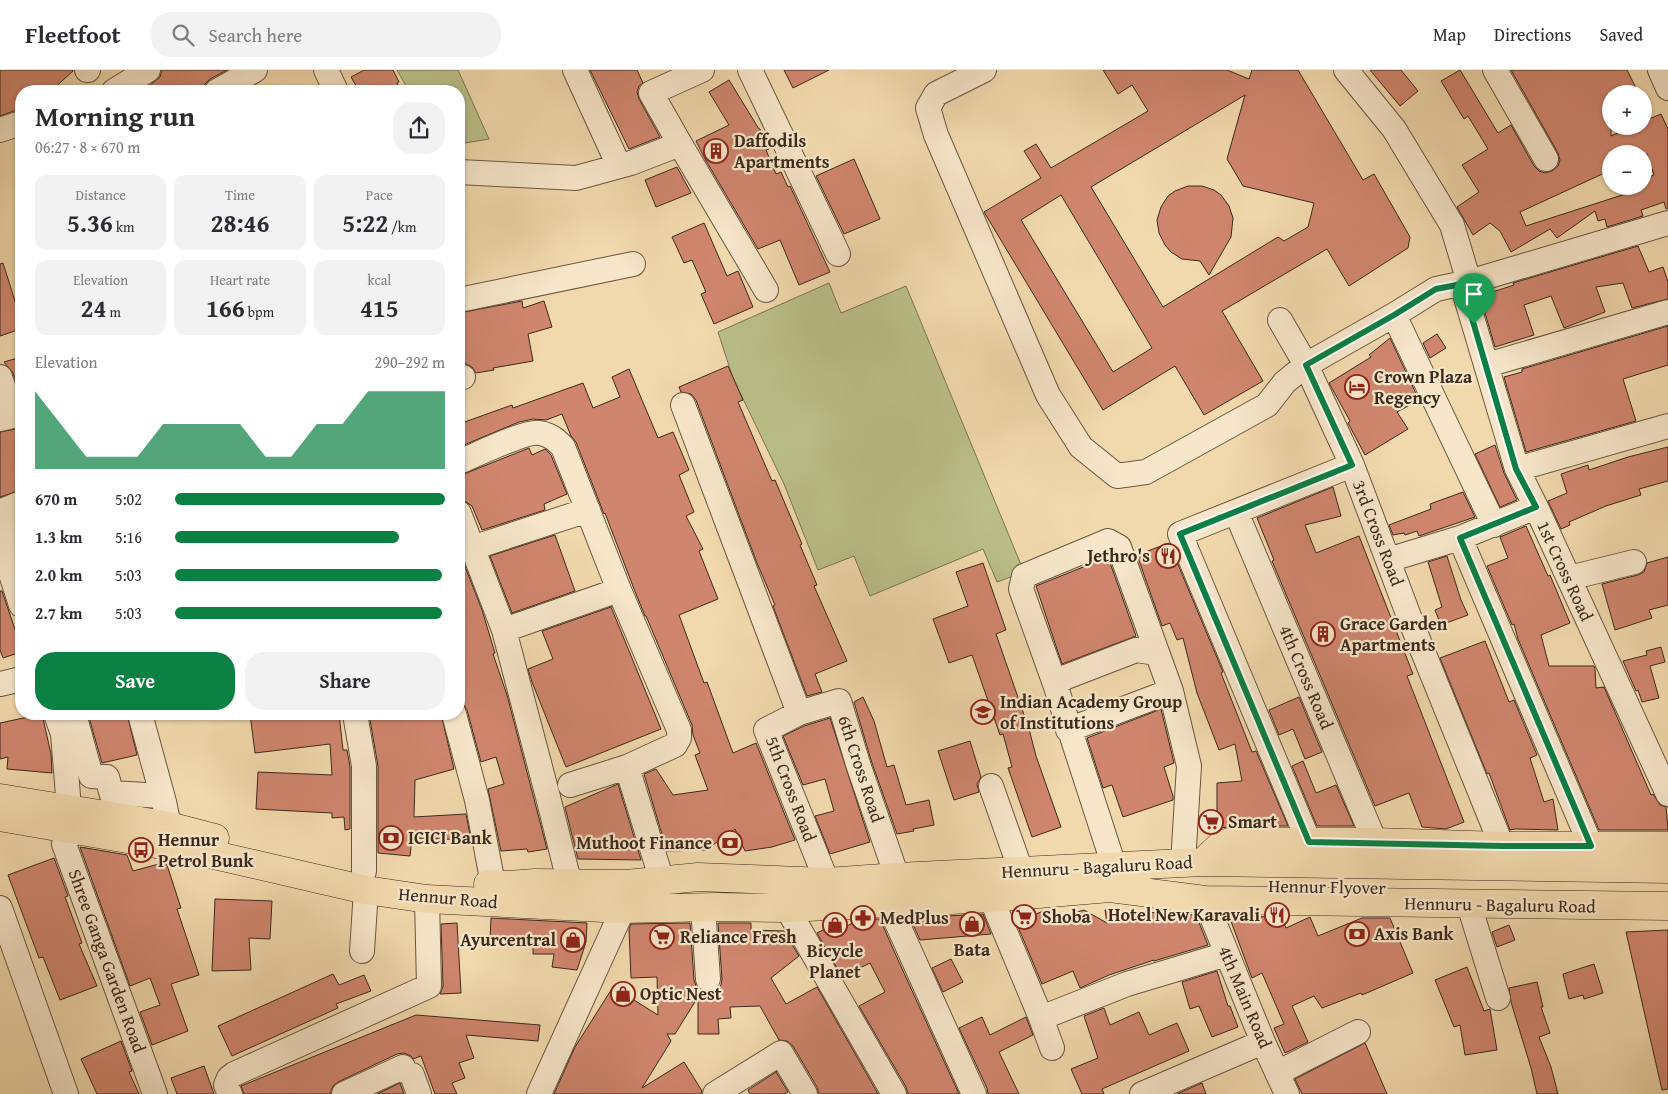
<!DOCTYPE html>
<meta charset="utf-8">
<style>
body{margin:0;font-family:"Gentium Book Plus",serif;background:#f2f2f3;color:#2b2b33;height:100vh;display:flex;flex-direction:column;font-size:19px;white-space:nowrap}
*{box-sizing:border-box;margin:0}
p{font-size:16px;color:#7c7c81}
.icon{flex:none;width:28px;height:28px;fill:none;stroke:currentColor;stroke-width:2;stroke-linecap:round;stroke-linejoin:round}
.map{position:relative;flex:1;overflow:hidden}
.drawer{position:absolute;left:15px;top:15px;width:450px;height:635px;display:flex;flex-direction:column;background:#fff;border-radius:20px;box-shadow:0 1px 4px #0004}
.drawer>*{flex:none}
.buttons{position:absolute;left:1602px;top:15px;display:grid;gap:10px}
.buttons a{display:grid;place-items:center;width:50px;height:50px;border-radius:50%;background:#fff;box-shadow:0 1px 4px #0004;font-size:25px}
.pin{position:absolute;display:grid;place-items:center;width:42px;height:42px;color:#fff;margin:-51px -21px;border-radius:50% 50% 50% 0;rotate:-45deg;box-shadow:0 0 5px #0007}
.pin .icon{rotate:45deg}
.round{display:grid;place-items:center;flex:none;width:52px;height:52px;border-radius:20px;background:#f2f2f3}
.summary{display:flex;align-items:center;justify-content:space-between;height:85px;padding:0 20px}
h1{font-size:28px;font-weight:800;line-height:38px}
.stats{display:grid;grid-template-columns:repeat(3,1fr);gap:8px;height:85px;padding:5px 20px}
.stats div{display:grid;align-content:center;border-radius:12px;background:#f2f2f3;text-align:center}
.stats b{font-size:25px;font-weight:800}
.stats small{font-size:14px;font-weight:400}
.stats p{font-size:14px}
.chart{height:140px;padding:10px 20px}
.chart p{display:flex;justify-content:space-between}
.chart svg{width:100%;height:90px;margin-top:5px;fill:#0b8043;opacity:.7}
.button{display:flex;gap:10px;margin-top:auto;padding:10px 20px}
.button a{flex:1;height:58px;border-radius:20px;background:#0b8043;color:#fff;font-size:20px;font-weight:800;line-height:58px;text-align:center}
.button a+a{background:#f2f2f3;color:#2b2b33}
ul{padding:0 20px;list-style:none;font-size:16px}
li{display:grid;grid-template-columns:80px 60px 1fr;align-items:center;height:38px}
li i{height:12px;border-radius:6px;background:#0b8043}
header{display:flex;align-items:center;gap:30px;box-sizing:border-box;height:70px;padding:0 25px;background:#fff;border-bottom:1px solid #e1e1e2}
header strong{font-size:24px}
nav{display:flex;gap:28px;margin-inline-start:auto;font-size:18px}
.search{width:350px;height:45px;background:#f2f2f3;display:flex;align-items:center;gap:12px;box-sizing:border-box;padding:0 18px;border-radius:20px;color:#7c7c81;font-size:19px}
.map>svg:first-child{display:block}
.green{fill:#bbbf89;stroke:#7b7452}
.building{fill:#d0866e;stroke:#3b291b;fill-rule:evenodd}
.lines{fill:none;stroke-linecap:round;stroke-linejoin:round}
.minor-casing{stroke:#695540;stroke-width:26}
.major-casing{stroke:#3b291b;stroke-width:29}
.minor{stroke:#f7e6ca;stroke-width:24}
.major{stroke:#f2d9ad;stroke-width:28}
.route-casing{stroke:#fff;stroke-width:10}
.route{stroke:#0b8043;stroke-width:6}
.labels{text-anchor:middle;stroke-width:4.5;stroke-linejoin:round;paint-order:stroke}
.poi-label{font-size:18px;font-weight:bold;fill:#3b291b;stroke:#f7e6ca;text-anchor:start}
.street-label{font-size:18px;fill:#3b291b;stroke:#f7e6ca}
</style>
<header>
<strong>Fleetfoot</strong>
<div class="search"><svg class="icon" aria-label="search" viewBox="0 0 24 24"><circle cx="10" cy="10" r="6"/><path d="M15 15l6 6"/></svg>Search here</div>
<nav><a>Map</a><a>Directions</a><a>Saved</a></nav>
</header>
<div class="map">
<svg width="1668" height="1024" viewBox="0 0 1668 1024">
<rect width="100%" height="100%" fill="#f2d9ad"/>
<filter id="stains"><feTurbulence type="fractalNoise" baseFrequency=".004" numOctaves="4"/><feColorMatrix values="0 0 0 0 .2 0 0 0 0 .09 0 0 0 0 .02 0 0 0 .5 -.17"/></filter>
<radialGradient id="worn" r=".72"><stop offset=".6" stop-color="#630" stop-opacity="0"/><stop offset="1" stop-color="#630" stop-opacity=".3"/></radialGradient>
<!-- green -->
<path class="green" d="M397,0H458L489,69L459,74V21H409Z
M829,213L841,243L906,216L1024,502L997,512L983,479L870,526L854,486L818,500L784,414L733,308L718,262Z"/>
<!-- building -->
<path class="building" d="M0,0H73V1L51,21H21V35L16,40L0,46Z
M162,0H227L210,9L205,14L203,21H152L149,16L160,7Z
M364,0H393L399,12L397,13L401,21H359L351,7Z
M590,0H637L643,13L639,16L637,22L639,29L660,67L629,79Z
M784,0H829L793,18Z
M1103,0H1227L1249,9L1252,0H1298L1363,110L1374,104L1410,167L1408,178L1349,216L1327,179L1222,241L1263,311L1204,345L1175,296L1103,340L984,142L1041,108L1024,81L1036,74L1051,98L1148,41L1132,15L1118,24ZM1245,25L1227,89L1243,116L1314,133L1308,157L1284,171L1278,167L1163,237L1091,117ZM1061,125L1152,278L1113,302L1021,150Z
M1370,0H1401L1418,21L1400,36Z
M1460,0L1498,63L1511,55L1534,96L1539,101L1545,103L1552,101L1558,96L1560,90L1558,83L1511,0H1627L1639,24H1611V66L1633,56H1644V51L1661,44L1668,59V138L1666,139L1664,132L1641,140L1643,146L1607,157L1605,149L1598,151L1595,141L1557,168L1550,159L1511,182L1500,161L1490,153L1473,165L1457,137L1479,122L1462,95L1488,79L1468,46L1464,49L1441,11ZM1611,84H1647L1654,105L1644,109V118L1526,156L1520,142L1611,100Z
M729,10L759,59H760L769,79L766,80L776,104L781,102L788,117L790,116L830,202L799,215L780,170L758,179L705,89L696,71L729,55L709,22Z
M854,89L880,149L844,164L816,106Z
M677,97L691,123L656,137L645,110Z
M1188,116H1202L1214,120L1221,125L1229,136L1233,148L1231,167L1209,205L1200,191L1182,189L1171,182L1165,175L1159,163L1157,150L1161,137L1168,126L1175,121Z
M704,153L727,206L738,201L753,237L714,254L701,224L706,222L692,190L684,193L672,167Z
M1638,176L1649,202L1663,197L1668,212V229L1632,238L1623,213L1596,217L1605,242L1564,258L1551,226L1524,235L1534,265L1495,277L1480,226L1514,215L1513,213Z
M3,193L21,250V259L0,266V194Z
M522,231L523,238L544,231L552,257L528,264L533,291L493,298L494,300L476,303L472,297L467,294H462L459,274V243Z
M1668,256V295L1623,309L1636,351L1526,382L1504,307L1522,302V299Z
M1437,264L1446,278L1430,288L1423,273Z
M1390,268L1419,330L1397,342L1408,359L1365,385L1348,353L1350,351L1329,313L1371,287L1369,285Z
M21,287V327L13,303L4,292Z
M728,296L743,330L738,332L772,411L775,410L802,474L800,475L817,515L814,516L847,591L815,604L822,622L807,626L773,536L775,535L757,493L696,330L691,324L681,322L679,317Z
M629,299L658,368L673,362L689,400L679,405L694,442L686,446L703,479L699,481L718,529L679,545L704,613L707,612L733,683L756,673L795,770L772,777L745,781L735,759L706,780L667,781L644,704L656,699L673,725L708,720L695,685L700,683L693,665L692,655L646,546H645L634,519L605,443L604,444L576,372L571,366L562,344L546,350L533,349L519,352L459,377V354L512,335L513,338L583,313L593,338L620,327L612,307Z
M21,357V420L0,427V362L16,359Z
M1495,375L1504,403L1517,430L1500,437L1475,384Z
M1668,377V411L1639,419L1641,425L1606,436L1569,452L1570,455L1561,459L1548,431L1567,423L1561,404L1588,395L1589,400L1628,387Z
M529,378L532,385L545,379L551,385L567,424L544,434L545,440L482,460L472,436L463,430L459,420V406Z
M1333,417L1341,446L1305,455L1316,483L1359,466L1413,604L1407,606L1464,752L1446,759L1422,757L1409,723L1375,736L1272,491L1274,490L1257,448Z
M1463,422L1475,447L1419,466L1417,461L1405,465L1404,463L1393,465L1389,455L1431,439L1430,434Z
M1526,456L1548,506L1550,505L1570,553L1541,565L1549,596H1594L1595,599L1596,618L1604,617L1651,725L1653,724L1660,735L1666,737L1668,760H1599L1518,569L1514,554L1512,555L1487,496L1508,488L1500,467Z
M555,465L575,521L512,543L490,486Z
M1169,473L1223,602L1221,603L1252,682L1256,681L1288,756H1231L1217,759V713L1242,711L1235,674L1219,680L1197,623L1183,568L1177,570L1170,553L1162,556L1137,485Z
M459,481L482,540L495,583L493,584L507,625L547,779L528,782L527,779L501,781L488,719L504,714L496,687L481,692L467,640L464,635L459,631V561L464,560L459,543Z
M1447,486L1461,530L1468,545L1441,555L1435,540L1442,537L1428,492Z
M1108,487L1136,566L1062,594L1036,516Z
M1668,487V535L1649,540L1652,548L1615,560L1602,514L1638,505L1644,502L1647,493Z
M983,493L1006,560L996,564L1029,659L1036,686L1061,757L1032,767L1008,698L1012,697L1003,664L1000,665L972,585L949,593L933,549L968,536L956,502Z
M0,521H2L21,577V582L3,588L0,580Z
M611,537L661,659L566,697L532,612L528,599L553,589L542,561Z
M1485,571L1509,632L1514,630L1537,685L1530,688L1544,732L1553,729L1558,760L1515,759L1510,760L1489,703L1487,704L1440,588Z
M1661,577L1665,592L1650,596L1659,628L1642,632L1638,620L1636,621L1623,591L1647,585L1646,581Z
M863,627L874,651L887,697L894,695L906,735L929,730L934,755L913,759L914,761L897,764L871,690L854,632Z
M1299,627L1322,682L1305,689L1293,659L1279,665L1269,640Z
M1161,639L1174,693L1164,697L1173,726V730L1123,747L1112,715L1103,718L1087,668Z
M42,644L51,684L52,703L7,699L8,687L0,689V653Z
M88,644H127L137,685L102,693Z
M250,644H339L343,680H347L350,697V759L345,760L344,747L332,748V743L256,739L258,702L332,705L330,674L255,683Z
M369,644H441L454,699L415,710L414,747L466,744L471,770L412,768L410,786L378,783V696Z
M830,648L870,772L830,784L815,746L834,741L825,709L803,715L783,666L804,656Z
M970,671L981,707L977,714L979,722L954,730L938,681Z
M1303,691L1316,723L1336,715L1354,756H1317L1292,696Z
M618,714L641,790L578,789L565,737Z
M80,777L127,785L133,801L166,792L181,838L177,839L199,905L171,914L188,961L152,975L140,942L160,935L150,908L130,916Z
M54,788L68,826L65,827L82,873L79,874L97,916L60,930L43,887L39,888L8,805Z
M215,829L272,831L270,869L249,868L251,900L212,901Z
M1046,840L1050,850L1084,840L1107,853L1105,840L1196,845L1208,875L1154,891V890L1109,905L1080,918L1073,901L1042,914L1016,852Z
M983,844L991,864L920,870L910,848Z
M1229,846L1281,847L1286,858L1310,847L1318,866L1362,848H1390L1413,903L1362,925L1361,923L1322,938L1314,926L1292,936L1308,972L1285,983L1274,958L1284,954L1262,903L1252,908Z
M491,848L587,853L586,872L577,900L552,897L554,884H533V870L490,869Z
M880,849L894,881L959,1024H908L906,1017L859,936L885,922L870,893L842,907L817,863L841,851L845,857L858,850Z
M457,853L461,923L440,924L443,916L441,854Z
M690,853L694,910L696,916L702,921L708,923L716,920L721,915L722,909L718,853H751V860L784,861L799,886L771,908L786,934L817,917L878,1024H819L817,1017L793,976L787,971L779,970L760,936L730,937L731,948L718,949L719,964H698V927L675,964H667L671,971L642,1018L684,992L702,1021L701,1024H554L575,977L613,917L658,945L657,907L631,908L629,859L631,854Z
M1509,855L1515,870L1497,877L1492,862Z
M1668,860V1019L1662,1020L1626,862Z
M951,889L963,912L943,922L932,898Z
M1594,894L1603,923L1584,929L1583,925L1569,929L1563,904Z
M1467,897L1484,941L1490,939L1497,980L1465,985L1460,955L1454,957L1435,910Z
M1217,901L1228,936H1230L1238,957L1212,967L1199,936L1190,939L1182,912Z
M333,904L339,915L364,905L371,921L336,934L338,938L232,986L218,956Z
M1537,912L1543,937H1541L1550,963L1539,967L1551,997L1558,1024H1537L1531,998L1511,932L1509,918Z
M1104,938L1110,955L1139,942L1149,965L1177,953L1189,981L1102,1019L1104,1024H1082L1071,999L1098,988L1084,946Z
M416,945L540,955L538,971L466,965L474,988L459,993L465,1008L452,1013L457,1024H435L421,986L413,989L411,986L404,983L397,984L338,1012L333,1016L330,1024H244L241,1016Z
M982,947L990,965L1026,947L1033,965L999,982L1019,1024H988L987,1018L959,958Z
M121,971L132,1001L129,1002L139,1024H97L81,989Z
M1365,973L1387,1024H1302L1295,1009Z
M204,996L214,1024H177L171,1008Z
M776,1002L788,1022L784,1024H750L748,1020Z
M400,1013L404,1024H377Z
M1202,1013L1206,1024H1177Z"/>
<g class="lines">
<defs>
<path id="minor" d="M87,0H88
M326,0L336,21
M575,0L619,96
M702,0L651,23L680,74L766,220
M750,0L838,184
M984,0L936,24L928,38L936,65L1048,325L1081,377L1117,406L1146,402L1267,335L1285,312L1306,295L1394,245L1436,219L1469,212
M1346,0L1394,59L1452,155L1469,212L1668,153
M1495,0L1546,89
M1660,0L1668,18
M114,21L148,0
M217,21L255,0
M0,60L21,53
M459,102L576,108L631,93L680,74
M1462,214L1517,399L1536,437L1668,724
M459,230L633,194
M1394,245L1494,455
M1280,250L1306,295L1352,395L1413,557L1502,776
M1487,295L1668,242
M0,307L13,346L0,349
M459,308L463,307
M683,335L799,643
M459,392C474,386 526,360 540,363C551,365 556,370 563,377L619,520L679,660V668L675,675L627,697L570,715
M1517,399L1668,356
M21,433L4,440L21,487
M1236,442L1375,772
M459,443L504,560L548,727L570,815
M1460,468L1591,776
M0,470L21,535
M472,478L588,440
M1388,490L1460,468L1536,437
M1569,508L1634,492
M504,560L619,520
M0,614L21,609
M1055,614L1066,607L1136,580L1157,583
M56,644L63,664L69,738
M74,644L91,706L107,707L118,747
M140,644L164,732L169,756
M355,644L364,696V801
M454,644L477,730L493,814
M1068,660L1171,621
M627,697L662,811
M991,716L1021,801
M112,723L162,726
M73,761L64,774L155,1024
M1309,772L1180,464L1352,395
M1114,796L1055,614L1021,519L1024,506L1108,471L1119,477L1171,621L1189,696L1183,793
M827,812L766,660L799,643L839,631L858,694L897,807
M991,828L1041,948L1127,914L1227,884
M1205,830L1263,972L1287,1024
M888,833L974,1024
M1469,835L1498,928
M703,837L708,909
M0,838L66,1024
M787,838L894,1024
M362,881L366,820
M1041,948L1052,978
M1277,1003L1358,962
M412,1005L419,1024
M230,1024L226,1015L229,1008L234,1004L429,916L427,829
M344,1024L403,997
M539,1024L623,839L625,823
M715,1024L781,983L805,1024
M1142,1024L1263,972"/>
<path id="major" d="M0,728L118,747L169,756L215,768
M0,747L197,781L366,820L427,829L623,839L717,837L787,838L991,828L1110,818L1205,830L1668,836
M1203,792L1222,774L1231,772H1375L1502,776H1668
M488,814L507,815L535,813L626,814L698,807L827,812L897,807L1203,792L1668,799"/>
</defs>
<!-- minor casing -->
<use href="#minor" class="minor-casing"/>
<!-- major casing -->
<use href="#major" class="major-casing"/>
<!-- minor -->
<use href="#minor" class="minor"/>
<!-- major -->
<use href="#major" class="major"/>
</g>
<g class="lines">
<defs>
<path id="route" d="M1462,214L1516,399L1536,437L1460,468L1591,776H1502L1309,772L1180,464L1352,395L1306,295L1394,245L1436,219Z"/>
</defs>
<!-- route casing -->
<use href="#route" class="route-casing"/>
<!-- route -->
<use href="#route" class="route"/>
</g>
<!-- icons -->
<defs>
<symbol id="building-ring" viewBox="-11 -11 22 22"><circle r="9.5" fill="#f7e6ca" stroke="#8f2418" stroke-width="1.5"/><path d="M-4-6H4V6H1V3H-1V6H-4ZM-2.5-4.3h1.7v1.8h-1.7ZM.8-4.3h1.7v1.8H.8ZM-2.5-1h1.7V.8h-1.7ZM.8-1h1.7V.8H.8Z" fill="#8f2418"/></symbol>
<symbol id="hotel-ring" viewBox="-11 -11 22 22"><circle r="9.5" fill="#f7e6ca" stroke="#8f2418" stroke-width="1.5"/><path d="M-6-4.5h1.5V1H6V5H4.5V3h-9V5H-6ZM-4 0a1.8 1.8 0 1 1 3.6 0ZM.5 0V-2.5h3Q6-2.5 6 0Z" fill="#8f2418"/></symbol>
<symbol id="restaurant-ring" viewBox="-11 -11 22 22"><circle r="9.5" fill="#f7e6ca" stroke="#8f2418" stroke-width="1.5"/><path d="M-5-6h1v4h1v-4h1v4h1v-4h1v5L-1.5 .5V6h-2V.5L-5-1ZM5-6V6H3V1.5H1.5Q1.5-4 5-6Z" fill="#8f2418"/></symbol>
<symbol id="university-ring" viewBox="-11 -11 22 22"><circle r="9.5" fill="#f7e6ca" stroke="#8f2418" stroke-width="1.5"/><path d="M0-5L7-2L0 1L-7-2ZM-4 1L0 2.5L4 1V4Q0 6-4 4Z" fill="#8f2418"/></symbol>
<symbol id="supermarket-ring" viewBox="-11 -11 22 22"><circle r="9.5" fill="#f7e6ca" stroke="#8f2418" stroke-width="1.5"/><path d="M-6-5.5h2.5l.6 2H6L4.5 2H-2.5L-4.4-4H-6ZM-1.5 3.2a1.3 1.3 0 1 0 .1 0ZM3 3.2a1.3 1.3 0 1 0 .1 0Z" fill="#8f2418"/></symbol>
<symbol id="bank-ring" viewBox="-11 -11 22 22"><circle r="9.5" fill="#f7e6ca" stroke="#8f2418" stroke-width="1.5"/><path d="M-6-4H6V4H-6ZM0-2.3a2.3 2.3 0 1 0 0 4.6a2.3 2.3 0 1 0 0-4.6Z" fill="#8f2418"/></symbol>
<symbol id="bus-ring" viewBox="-11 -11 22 22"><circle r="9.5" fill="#f7e6ca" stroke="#8f2418" stroke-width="1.5"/><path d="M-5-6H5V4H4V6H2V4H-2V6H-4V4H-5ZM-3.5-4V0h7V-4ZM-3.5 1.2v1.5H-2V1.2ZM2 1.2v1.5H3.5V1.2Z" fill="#8f2418"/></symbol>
<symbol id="pharmacy-ring" viewBox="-11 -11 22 22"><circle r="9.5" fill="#f7e6ca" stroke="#8f2418" stroke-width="1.5"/><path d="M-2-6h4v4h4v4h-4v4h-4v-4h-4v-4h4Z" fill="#8f2418"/></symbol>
<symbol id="shop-ring" viewBox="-11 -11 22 22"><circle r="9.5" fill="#f7e6ca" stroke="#8f2418" stroke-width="1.5"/><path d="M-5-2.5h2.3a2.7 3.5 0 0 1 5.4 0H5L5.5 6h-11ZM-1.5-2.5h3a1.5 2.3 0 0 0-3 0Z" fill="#8f2418"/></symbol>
</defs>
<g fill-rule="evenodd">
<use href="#building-ring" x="702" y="67" width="28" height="28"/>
<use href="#hotel-ring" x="1343" y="303" width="28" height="28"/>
<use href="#restaurant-ring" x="1154" y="472" width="28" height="28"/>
<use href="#building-ring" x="1309" y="550" width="28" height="28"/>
<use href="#university-ring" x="969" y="628" width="28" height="28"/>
<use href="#supermarket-ring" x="1197" y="738" width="28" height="28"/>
<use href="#bank-ring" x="377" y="754" width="28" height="28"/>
<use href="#bank-ring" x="716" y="759" width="28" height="28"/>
<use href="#bus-ring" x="127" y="766" width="28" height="28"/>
<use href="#restaurant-ring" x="1263" y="831" width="28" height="28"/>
<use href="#supermarket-ring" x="1010" y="833" width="28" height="28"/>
<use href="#pharmacy-ring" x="849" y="834" width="28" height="28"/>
<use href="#shop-ring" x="958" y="840" width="28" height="28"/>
<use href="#shop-ring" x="821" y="841" width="28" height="28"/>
<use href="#bank-ring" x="1343" y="850" width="28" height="28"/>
<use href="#supermarket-ring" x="648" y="853" width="28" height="28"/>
<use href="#shop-ring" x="559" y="856" width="28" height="28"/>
<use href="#shop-ring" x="609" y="910" width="28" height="28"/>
</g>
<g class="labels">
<!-- poi labels -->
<g class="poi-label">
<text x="734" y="77">Daffodils<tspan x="734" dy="21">Apartments</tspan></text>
<text x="1374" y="313">Crown Plaza<tspan x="1374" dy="21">Regency</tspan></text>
<text x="1150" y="492" text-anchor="end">Jethro's</text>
<text x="1340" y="560">Grace Garden<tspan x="1340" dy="21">Apartments</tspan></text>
<text x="1000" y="638">Indian Academy Group<tspan x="1000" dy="21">of Institutions</tspan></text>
<text x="1228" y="758">Smart</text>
<text x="408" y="774">ICICI Bank</text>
<text x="158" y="776">Hennur<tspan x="158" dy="21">Petrol Bunk</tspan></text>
<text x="712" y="779" text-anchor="end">Muthoot Finance</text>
<text x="1260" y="851" text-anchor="end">Hotel New Karavali</text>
<text x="1042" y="853">Shoba</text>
<text x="880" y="854">MedPlus</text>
<text x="1374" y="870">Axis Bank</text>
<text x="680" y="873">Reliance Fresh</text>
<text x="556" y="876" text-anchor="end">Ayurcentral</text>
<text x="972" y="886" text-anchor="middle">Bata</text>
<text x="835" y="887" text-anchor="middle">Bicycle<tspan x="835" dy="21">Planet</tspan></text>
<text x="640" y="930">Optic Nest</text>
</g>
<!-- street labels -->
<g class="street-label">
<text transform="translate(1378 463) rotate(69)" y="6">3rd Cross Road</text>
<text transform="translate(1565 501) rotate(65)" y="6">1st Cross Road</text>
<text transform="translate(1306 607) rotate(67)" y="6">4th Cross Road</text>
<text transform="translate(861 699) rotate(72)" y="6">6th Cross Road</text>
<text transform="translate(791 719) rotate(69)" y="6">5th Cross Road</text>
<text transform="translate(1097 797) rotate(-3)" y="6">Hennuru - Bagaluru Road</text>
<text transform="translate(1327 817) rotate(1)" y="6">Hennur Flyover</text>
<text transform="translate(448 828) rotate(5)" y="6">Hennur Road</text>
<text transform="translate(1500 835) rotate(1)" y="6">Hennuru - Bagaluru Road</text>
<text transform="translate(107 891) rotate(70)" y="6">Shree Ganga Garden Road</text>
<text transform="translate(1245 927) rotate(67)" y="6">4th Main Road</text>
</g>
</g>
<rect width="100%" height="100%" filter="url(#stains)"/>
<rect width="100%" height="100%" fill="url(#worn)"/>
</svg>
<div class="buttons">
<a>+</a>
<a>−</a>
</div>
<div class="pin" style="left:1474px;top:254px;background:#1e9e55"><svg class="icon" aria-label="arrive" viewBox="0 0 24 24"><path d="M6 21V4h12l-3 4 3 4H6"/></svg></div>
<section class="drawer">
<div class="summary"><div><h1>Morning run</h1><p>06:27 · 8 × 670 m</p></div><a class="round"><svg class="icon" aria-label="share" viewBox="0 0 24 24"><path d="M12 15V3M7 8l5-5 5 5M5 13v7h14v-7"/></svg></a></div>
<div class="stats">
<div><p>Distance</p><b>5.36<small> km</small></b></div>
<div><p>Time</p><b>28:46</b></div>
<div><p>Pace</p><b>5:22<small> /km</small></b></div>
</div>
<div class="stats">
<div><p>Elevation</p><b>24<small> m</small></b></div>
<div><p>Heart rate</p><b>166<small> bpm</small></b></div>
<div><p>kcal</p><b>415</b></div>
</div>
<div class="chart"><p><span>Elevation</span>290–292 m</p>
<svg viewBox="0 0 160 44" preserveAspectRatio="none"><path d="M0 44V6L10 22L20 38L30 38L40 38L50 22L60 22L70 22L80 22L90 38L100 38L110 22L120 22L130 6L140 6L150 6L160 6V44z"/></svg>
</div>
<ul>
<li><b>670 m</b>5:02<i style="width:100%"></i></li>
<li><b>1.3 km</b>5:16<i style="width:83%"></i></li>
<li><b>2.0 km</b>5:03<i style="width:99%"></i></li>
<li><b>2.7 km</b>5:03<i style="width:99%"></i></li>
</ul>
<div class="button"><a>Save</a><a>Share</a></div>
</section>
</div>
